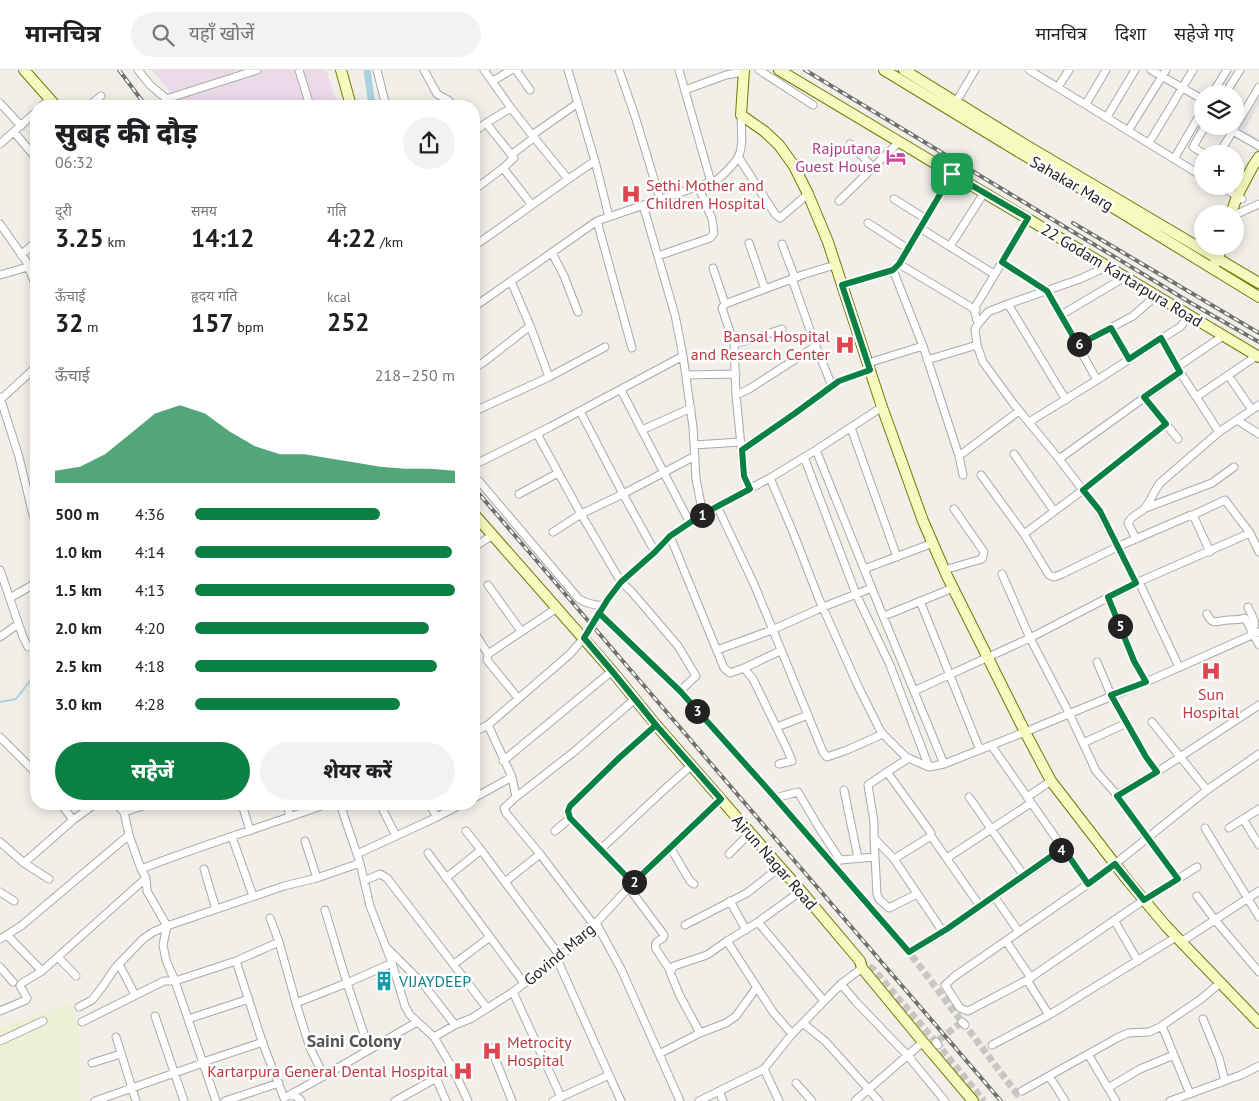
<!DOCTYPE html>
<html lang="hi">
<meta charset="utf-8">
<style>
body{margin:0;font-family:"PT Sans","Noto Sans Devanagari",sans-serif;background:#f2f2f2;color:#202124;height:100vh;display:flex;flex-direction:column;font-size:19px;white-space:nowrap}
*{box-sizing:border-box;margin:0}
p{font-size:16px;color:#757577}
.icon{flex:none;width:28px;height:28px;fill:none;stroke:currentColor;stroke-width:2;stroke-linecap:round;stroke-linejoin:round}
.map{position:relative;flex:1;overflow:hidden}
.sheet{position:absolute;left:30px;top:30px;width:450px;height:710px;display:flex;flex-direction:column;background:#fff;border-radius:20px;box-shadow:0 2px 12px #0003}
.sheet>*{flex:none}
.fabs{position:absolute;left:1194px;top:15px;display:grid;gap:10px}
.fabs a{display:grid;place-items:center;width:50px;height:50px;border-radius:50%;background:#fff;box-shadow:0 2px 12px #0003;font-size:25px}
.pin{position:absolute;display:grid;place-items:center;width:42px;height:42px;color:#fff;margin:-21px;border-radius:10px;box-shadow:0 2px 8px #0006}
.km{position:absolute;width:25px;height:25px;margin:-12px;border-radius:50%;background:#222;color:#fff;font-size:14px;line-height:25px;text-align:center}
.round{display:grid;place-items:center;flex:none;width:52px;height:52px;border-radius:26px;background:#f2f2f2}
.headline{display:flex;align-items:center;justify-content:space-between;height:85px;padding:0 25px}
h1{font-size:28px;font-weight:800;line-height:38px}
.stats{display:grid;grid-template-columns:repeat(3,1fr);gap:8px;height:85px;padding:5px 25px}
.stats div{display:grid;align-content:center}
.stats b{font-size:25px;font-weight:800}
.stats small{font-size:14px;font-weight:400}
.stats p{font-size:14px}
.chart{height:140px;padding:10px 25px}
.chart p{display:flex;justify-content:space-between}
.chart svg{width:100%;height:90px;margin-top:5px;fill:#0b8043;opacity:.7}
.action{display:flex;gap:10px;margin-top:auto;padding:10px 25px}
.action a{flex:1;height:58px;border-radius:30px;background:#0b8043;color:#fff;font-size:20px;font-weight:800;line-height:58px;text-align:center}
.action a+a{background:#f2f2f2;color:#202124}
ul{padding:0 25px;list-style:none;font-size:16px}
li{display:grid;grid-template-columns:80px 60px 1fr;align-items:center;height:38px}
li i{height:12px;border-radius:6px;background:#0b8043}
header{display:flex;align-items:center;gap:30px;box-sizing:border-box;height:70px;padding:0 25px;background:#fff;border-bottom:1px solid #e0e0e0}
header strong{font-size:24px}
nav{display:flex;gap:28px;margin-inline-start:auto;font-size:18px}
.search{width:350px;height:45px;background:#f2f2f2;display:flex;align-items:center;gap:12px;box-sizing:border-box;padding:0 18px;border-radius:28px;color:#757577;font-size:19px}
.map>svg:first-child{display:block}
.industrial{fill:#ebdbe8}
.farmland{fill:#eef0d5}
.parking{fill:#e2e2e2}
.lines{fill:none;stroke-linecap:round;stroke-linejoin:round}
.stream{stroke:#aad3df;stroke-width:2}
.canal{stroke:#aad3df;stroke-width:7}
.street-tunnel{stroke:#c8c6c1;stroke-width:7;stroke-dasharray:7 3.5;stroke-linecap:butt}
.street-casing{stroke:#a9a9a9;stroke-width:9}
.secondary-casing{stroke:#707d05;stroke-width:12}
.street{stroke:#fff;stroke-width:7}
.secondary{stroke:#f7fabf;stroke-width:10}
.rail-casing{stroke:#707070;stroke-width:4}
.rail{stroke:#fff;stroke-width:2;stroke-dasharray:5.5;stroke-linecap:butt}
.route-casing{stroke:#fff;stroke-width:10}
.route{stroke:#0b8043;stroke-width:6}
.labels{text-anchor:middle;stroke-width:5;stroke-linejoin:round;paint-order:stroke}
.hotel-label{font-size:16px;fill:#b23c85;stroke:#fff;text-anchor:end}
.street-label{font-size:16px;fill:#222;stroke:#fff}
.health-label{font-size:16px;fill:#be3a42;stroke:#fff;text-anchor:start}
.culture-label{font-size:16px;fill:#0d838f;stroke:#fff;text-anchor:start}
.neighbourhood-label{font-size:18px;font-weight:bold;fill:#555;stroke:#fff}
</style>
<header>
<strong>मानचित्र</strong>
<div class="search"><svg class="icon" aria-label="search" viewBox="0 0 24 24"><circle cx="10" cy="10" r="6"/><path d="M15 15l6 6"/></svg>यहाँ खोजें</div>
<nav><a>मानचित्र</a><a>दिशा</a><a>सहेजे गए</a></nav>
</header>
<div class="map">
<svg width="1259" height="1031" viewBox="0 0 1259 1031">
<rect width="100%" height="100%" fill="#f2efe9"/>
<!-- industrial -->
<path class="industrial" d="M152,0H326L338,36H182Z"/>
<!-- farmland -->
<path class="farmland" d="M72,931L79,959L81,1031H0V958L43,943Z"/>
<!-- parking -->
<path class="parking" d="M1259,26V34L1244,60L1259,69V74L1238,62Z"/>
<g class="lines">
<!-- stream -->
<path class="stream" d="M0,632L16,629L36,603"/>
<!-- canal -->
<path class="canal" d="M367,0L372,36"/>
<!-- street-tunnel -->
<path class="street-tunnel" d="M860,891L873,899L936,972L962,952L909,882
M962,957L965,955L1017,1024L1022,1021
M942,973L938,975L984,1031"/>
<defs>
<path id="street" d="M138,0L150,15L175,36
M299,0L310,36
M377,0L386,36
M424,0L437,24L448,30L453,36
M484,0L511,38L486,53
M516,0L530,20
M568,0L595,91
M619,0L635,46L660,129
M679,0L711,112
M759,0L813,35
M1029,0L1202,106
M1151,0L1202,29
M493,11L511,0
M1058,17L1069,0
M685,20L726,5L743,2
M1212,24L1227,0
M1225,24L1240,0
M166,29L257,0
M956,32L975,0
M0,33L21,56
M1086,34L1106,0
M42,36L50,29
M89,36L101,26
M511,38L532,65
M1107,47L1135,0
M1224,56L1259,76
M1128,61L1166,0
M14,62L36,88
M474,62L486,53L514,88L503,98L532,135
M1149,73L1193,0
M0,74L36,42
M850,74L872,96
M1204,84L1193,77L1205,56
M1219,84L1259,17
M511,85L535,67
M739,88L775,144L780,148L808,124
M1174,89L1202,41
M952,104L899,194L893,200L923,276L959,386L963,405
M568,109L532,65L578,33
M1220,116L1242,129
M474,120L503,98
M894,129L926,149
M839,131L899,72
M643,135L675,245L683,286L693,357L696,409L703,444
M1237,144L1259,134
M597,151L632,278
M868,153L908,179
M0,154L26,191L36,216
M920,158L994,204
M749,173L765,219
M782,174L795,208
M474,176C515,148 554,118 595,91L609,147
M950,176L984,123
M552,183L564,206L578,242
M21,185L36,172
M658,186L710,168L714,163L712,149L698,116
M1002,192L1047,221L1097,310
M899,194L976,240
M1108,196L1080,209L1008,234L988,242L978,254L975,259L977,275L983,292L1013,333L1059,389L1099,441L1136,513
M713,198L725,234
M0,205L28,197
M792,209L815,274L832,316
M842,215L893,200
M1008,234L1066,330
M474,237L597,151L717,110C746,85 742,81 741,45
M1061,245L1125,207
M978,254L974,239L1028,149
M1111,258L1129,289
M1161,268L1180,302L1219,362
M734,274L753,269L782,259
M1078,275L1133,246L1157,225
M927,290L977,275
M868,293L923,276
M1177,297L1220,268L1223,265
M474,298L484,292L530,256
M686,305L736,304
M1228,305L1252,340
M549,307L605,277
M621,320L690,453
M736,325L749,319L816,276
M0,327L19,387L33,445L36,451
M1144,327L1178,369
M1196,327L1252,289L1256,285
M0,330L36,297
M475,341L549,307L531,258L511,211
M580,341L623,424L581,444L621,512L631,521L678,576L696,606L680,621
M1237,350L1259,364
M1029,352L1097,310L1180,257L1190,245
M851,358L897,487
M642,360L691,338
M537,364L581,444L553,462
M694,375L741,372
M742,380L794,344L839,311L870,300
M816,380L883,546L889,544L953,518
M1014,384L1054,441
M959,386L1019,341
M804,387L856,524L890,595L929,697
M1059,389L1180,302
M474,390L476,392H480L550,357L683,286
M981,405L1024,464L1049,505L1054,507L1062,504L1117,477L1191,445L1194,447L1210,482
M770,408L793,462L819,529L858,616L881,662L906,687L929,697L944,694L1025,662L1146,612L1259,562
M479,411L579,529C587,534 595,535 604,536
M750,419L744,406L736,325L734,274L722,238L725,234L805,204L835,195
M519,424L558,403
M717,436L754,514L823,682L827,687L847,680L883,664
M1146,438L1212,413L1234,397
M1193,445L1225,430L1250,463
M1024,464L1083,420L1166,354
M670,466L724,598L730,603L744,598
M1136,469L1128,453C1131,446 1138,444 1143,440C1151,432 1153,422 1160,413L1219,362L1259,335
M474,477L493,465
M655,482L623,424L695,386
M864,499L933,473
M0,500L23,567L28,577
M944,500L982,489L984,482L954,439
M1002,504L1030,568L1069,643L1096,701L1117,725L1178,809
M1139,512L1179,597
M488,515L521,561
M1108,527L1134,591L1146,612
M10,528L36,513
M920,531L980,680
M1248,537C1251,545 1259,554 1251,561
M599,543L680,621L772,724L909,882L943,862
M1207,544C1213,557 1218,550 1228,550C1236,549 1235,551 1245,548L1259,575
M883,546L944,694
M474,562L488,584L487,590L518,628
M0,567L14,557
M717,580L772,560L823,537L872,518
M488,584L557,538
M35,620L36,621
M914,621L1030,568L1136,513L1250,463L1259,482
M1152,652L1207,720
M1127,653L1146,687L1157,702L1259,635
M488,655L512,707L516,727L575,681L635,629
M777,657L808,645
M474,662L488,655L570,584L584,568L608,529L621,512L655,482L670,466L703,444L770,408L816,380L882,337
M0,667L36,703
M1083,673L1127,653L1111,625L1097,592
M991,675L1088,814
M909,688L887,702L931,763V766
M503,691L612,601
M779,694L792,691L787,679L753,609L744,598L780,581
M887,702L868,715L874,752V768L894,789
M844,720L858,788
M1117,725L1157,702
M516,727L504,738L506,743L540,784L594,855
M969,727L1024,806
M1027,727L1051,711
M474,728L512,707
M775,728L798,722L818,756L840,790
M61,734L73,750
M116,734L124,742L149,734
M242,734L250,761
M287,734L290,747
M340,734L360,793L370,836L392,893L405,936L410,945L434,967L453,999L468,1031
M380,734L396,766
M429,734L437,747
M1243,749L1259,775
M1205,758L1259,847
M1229,758L1259,739
M555,761L570,748
M129,765L141,799C202,775 265,756 327,734
M232,767L253,826
M874,768L877,824L879,829L889,838L917,824
M305,771L317,808
M0,772L24,793L73,750L95,734
M670,777L690,811L694,814
M601,779L667,717L692,695
M481,780L560,886
M428,783L524,913
M357,784L435,748L462,734
M729,784L750,763
M947,788L1031,733
M838,792L840,790L875,787
M24,793L49,809
M1197,797L1144,830L1027,910L968,941L960,938L945,915L955,906L1088,814L1115,794L1207,720L1259,684
M141,799L146,808L147,821L167,856L284,816L317,808L360,793
M204,799L216,839
M446,808L481,780L466,761
M364,811L380,804L387,808L487,938
M505,812L540,784
M633,813L570,748L568,741L570,736L619,688L656,655
M629,818L664,865L663,868C658,871 654,872 656,879L670,900
M0,822L14,831
M994,826L1019,862
M1197,826L1215,850L1259,902
M730,831L746,860
M980,836L931,766L894,789L943,862L1063,779
M325,840L347,913L369,979
M270,848L279,872
M1114,850L1138,891
M758,852L824,931
M596,853L621,899L680,1031
M685,855L747,823L780,797
M167,856L163,875L166,890L175,911L236,891L279,872L296,933L347,913L392,893
M7,865L42,901
M0,869L21,856L129,765L124,742
M1006,871L1031,908
M1181,872L1259,821
M387,878L424,915L455,955
M58,887L76,906
M557,889L609,1005
M236,891L263,974L284,1028L324,1006L417,952
M119,894L135,925
M454,894L490,867
M0,897L13,912
M1027,910L1049,945
M841,914L857,933L908,986L945,1031
M513,922L561,1027L553,1031
M296,933L310,978L324,1006
M79,937L92,930L103,916L115,898L143,869L153,862L167,856
M0,941L26,930L27,928L20,916L22,913L42,901L146,808
M155,946L184,1031
M188,949L249,929
M1203,949L1219,988L1225,1011
M82,952L164,911H175L216,1031
M962,952L965,955
M803,953L826,972L879,1031
M1162,956L1190,1024
M700,963L726,953L736,946L757,917
M792,964L773,942L727,871L758,852L801,821
M116,967L136,1031
M434,967L455,955L472,948L513,922L565,882L594,855L633,813L721,729
M0,971L43,951
M936,972L938,975
M992,975L1049,945L1176,867
M491,978L512,1031
M659,984L700,963L680,926L670,902L674,896L707,885L727,871
M1088,984L1108,1018L1140,999L1174,985
M203,992L263,972
M92,993L121,984
M764,999L779,1031
M1049,1006L1065,1031
M436,1008L446,1031
M796,1013L812,1031
M1108,1018L1116,1031
M719,1021L723,1031
M1022,1021L1117,968L1128,963L1149,962L1160,957L1201,929L1220,913
M291,1024L300,1029L301,1031
M561,1027L609,1005L621,1031
M95,1031L203,993
M225,1031L279,1013
M395,1031L453,999
M699,1031L764,999L792,964L841,914L862,898
M855,1031L923,972
M1170,1031L1241,1005L1259,996"/>
<path id="secondary" d="M24,0L56,36
M341,0L351,36
M744,0L741,45L764,61L779,75L794,96L808,124L828,172L882,337L923,451L947,506L1025,662L1051,711L1128,811L1166,856L1259,953
M779,0L1259,287
M884,0L1019,82L1114,138L1259,227
M904,0L1024,74L1259,213
M1231,144L1237,126L1253,96L1259,87
M1215,193L1223,176
M474,444L612,601L656,655L801,821L860,891L862,898L923,972L973,1031"/>
</defs>
<!-- street casing -->
<use href="#street" class="street-casing"/>
<!-- secondary casing -->
<use href="#secondary" class="secondary-casing"/>
<!-- street -->
<use href="#street" class="street"/>
<!-- secondary -->
<use href="#secondary" class="secondary"/>
<defs>
<path id="rail" d="M119,0L146,36
M805,0L1191,233L1259,272
M1073,153L1259,263
M474,418L1001,1031"/>
</defs>
<!-- rail casing -->
<use href="#rail" class="rail-casing"/>
<!-- rail -->
<use href="#rail" class="rail"/>
</g>
<g class="lines">
<defs>
<path id="route" d="M952,104L899,194L893,200L842,215L870,300L839,311L794,344L742,380L744,406L750,419L703,444L670,466L655,482L621,512L608,529L584,568L612,601L656,655L721,729L633,813L570,748L568,741L570,736L619,688L656,655C632,625 609,597 584,568L599,543L680,621L772,724L909,882L947,859L1063,778L1088,814L1115,794L1144,830L1178,809L1117,726L1157,702L1146,687L1111,625L1146,612L1134,591L1108,527L1136,513L1100,441L1083,420L1166,354L1144,327L1180,302L1161,268L1129,289L1111,258L1078,275L1047,221L1002,192L1028,148L952,104"/>
</defs>
<!-- route casing -->
<use href="#route" class="route-casing"/>
<!-- route -->
<use href="#route" class="route"/>
</g>
<!-- icons -->
<defs>
<symbol id="hotel-bare" viewBox="-9 -9 18 18"><path d="M-6-4.5h1.5V1H6V5H4.5V3h-9V5H-6ZM-4 0a1.8 1.8 0 1 1 3.6 0ZM.5 0V-2.5h3Q6-2.5 6 0Z" fill="#d1479c" stroke="#fff" stroke-width="2.5" paint-order="stroke"/></symbol>
<symbol id="hospital-bare" viewBox="-9 -9 18 18"><path d="M-5-5h3v3.5h4V-5h3V5h-3V1.5h-4V5h-3Z" fill="#e0444e" stroke="#fff" stroke-width="2.5" paint-order="stroke"/></symbol>
<symbol id="building-bare" viewBox="-9 -9 18 18"><path d="M-4-6H4V6H1V3H-1V6H-4ZM-2.5-4.3h1.7v1.8h-1.7ZM.8-4.3h1.7v1.8H.8ZM-2.5-1h1.7V.8h-1.7ZM.8-1h1.7V.8H.8Z" fill="#0f9aa8" stroke="#fff" stroke-width="2.5" paint-order="stroke"/></symbol>
</defs>
<g fill-rule="evenodd">
<use href="#hotel-bare" x="882" y="73" width="28" height="28"/>
<use href="#hospital-bare" x="617" y="110" width="28" height="28"/>
<use href="#hospital-bare" x="831" y="261" width="28" height="28"/>
<use href="#hospital-bare" x="1197" y="587" width="28" height="28"/>
<use href="#building-bare" x="370" y="897" width="28" height="28"/>
<use href="#hospital-bare" x="478" y="967" width="28" height="28"/>
<use href="#hospital-bare" x="449" y="987" width="28" height="28"/>
</g>
<g class="labels">
<!-- hotel labels -->
<g class="hotel-label">
<text x="881" y="84">Rajputana<tspan x="881" dy="18">Guest House</tspan></text>
</g>
<!-- street labels -->
<g class="street-label">
<text transform="translate(1072 113) rotate(30)" y="6">Sahakar Marg</text>
<text transform="translate(1122 205) rotate(31)" y="6">22 Godam Kartarpura Road</text>
<text transform="translate(775 792) rotate(49)" y="6">Ajrun Nagar Road</text>
<text transform="translate(559 884) rotate(-40)" y="6">Govind Marg</text>
</g>
<!-- health labels -->
<g class="health-label">
<text x="646" y="121">Sethi Mother and<tspan x="646" dy="18">Children Hospital</tspan></text>
<text x="830" y="272" text-anchor="end">Bansal Hospital<tspan x="830" dy="18">and Research Center</tspan></text>
<text x="1211" y="630" text-anchor="middle">Sun<tspan x="1211" dy="18">Hospital</tspan></text>
<text x="507" y="978">Metrocity<tspan x="507" dy="18">Hospital</tspan></text>
<text x="448" y="1007" text-anchor="end">Kartarpura General Dental Hospital</text>
</g>
<!-- culture labels -->
<g class="culture-label">
<text x="399" y="917">VIJAYDEEP</text>
</g>
<!-- neighbourhood labels -->
<g class="neighbourhood-label">
<text x="354" y="977">Saini Colony</text>
</g>
</g>
</svg>
<div class="fabs">
<a><svg class="icon" aria-label="layers" viewBox="0 0 24 24"><path d="M12 4l9 5-9 5-9-5zM3 14l9 5 9-5"/></svg></a>
<a>+</a>
<a>−</a>
</div>
<div class="pin" style="left:952px;top:104px;background:#1e9e55"><svg class="icon" aria-label="arrive" viewBox="0 0 24 24"><path d="M6 21V4h12l-3 4 3 4H6"/></svg></div>
<b class="km" style="left:702px;top:445px">1</b>
<b class="km" style="left:634px;top:812px">2</b>
<b class="km" style="left:697px;top:641px">3</b>
<b class="km" style="left:1061px;top:780px">4</b>
<b class="km" style="left:1120px;top:556px">5</b>
<b class="km" style="left:1079px;top:274px">6</b>
<section class="sheet">
<div class="headline"><div><h1>सुबह की दौड़</h1><p>06:32</p></div><a class="round"><svg class="icon" aria-label="share" viewBox="0 0 24 24"><path d="M12 15V3M7 8l5-5 5 5M5 13v7h14v-7"/></svg></a></div>
<div class="stats">
<div><p>दूरी</p><b>3.25<small> km</small></b></div>
<div><p>समय</p><b>14:12</b></div>
<div><p>गति</p><b>4:22<small> /km</small></b></div>
</div>
<div class="stats">
<div><p>ऊँचाई</p><b>32<small> m</small></b></div>
<div><p>हृदय गति</p><b>157<small> bpm</small></b></div>
<div><p>kcal</p><b>252</b></div>
</div>
<div class="chart"><p><span>ऊँचाई</span>218–250 m</p>
<svg viewBox="0 0 160 44" preserveAspectRatio="none"><path d="M0 44V38L10 36L20 30L30 20L40 10L50 6L60 10L70 19L80 26L90 30L100 30L110 32L120 34L130 36L140 37L150 37L160 38V44z"/></svg>
</div>
<ul>
<li><b>500 m</b>4:36<i style="width:71%"></i></li>
<li><b>1.0 km</b>4:14<i style="width:99%"></i></li>
<li><b>1.5 km</b>4:13<i style="width:100%"></i></li>
<li><b>2.0 km</b>4:20<i style="width:90%"></i></li>
<li><b>2.5 km</b>4:18<i style="width:93%"></i></li>
<li><b>3.0 km</b>4:28<i style="width:79%"></i></li>
</ul>
<div class="action"><a>सहेजें</a><a>शेयर करें</a></div>
</section>
</div>
